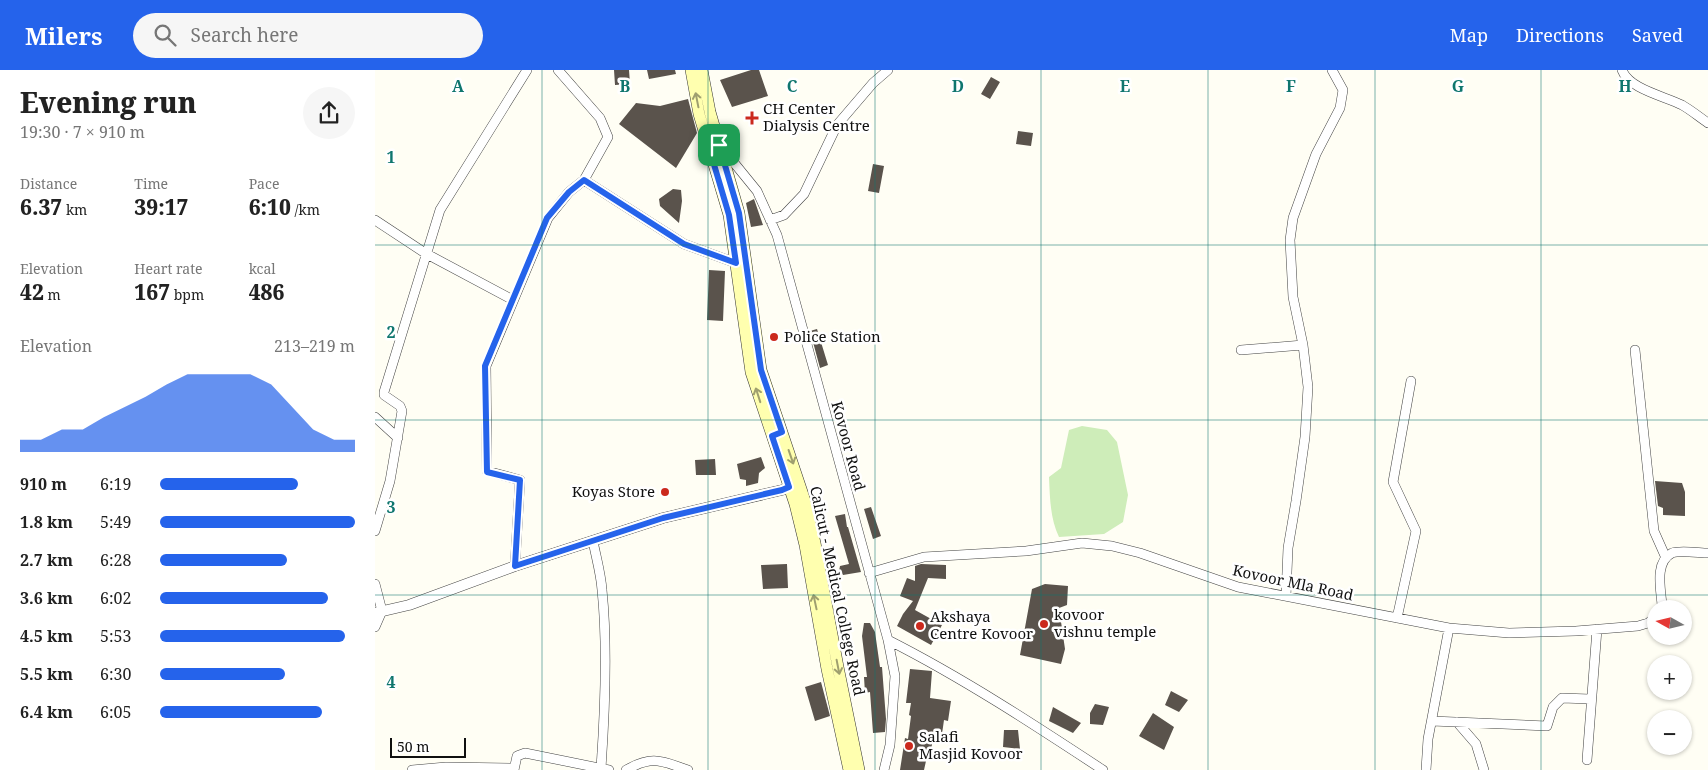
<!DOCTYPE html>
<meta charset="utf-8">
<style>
body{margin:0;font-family:"Noto Serif",serif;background:#f6f6f6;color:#222;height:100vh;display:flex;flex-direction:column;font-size:19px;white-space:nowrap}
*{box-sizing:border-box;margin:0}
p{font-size:16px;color:#767676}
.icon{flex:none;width:28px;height:28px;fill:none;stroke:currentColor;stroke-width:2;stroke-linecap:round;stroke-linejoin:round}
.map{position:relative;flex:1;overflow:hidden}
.sheet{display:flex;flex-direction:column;background:#fff;width:375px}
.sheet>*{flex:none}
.needle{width:32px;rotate:278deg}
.fabs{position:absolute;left:1272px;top:530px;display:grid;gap:10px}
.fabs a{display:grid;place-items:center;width:45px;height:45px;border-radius:50%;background:#fff;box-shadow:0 1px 4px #0004;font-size:25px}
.scale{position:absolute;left:15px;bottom:12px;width:76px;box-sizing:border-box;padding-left:5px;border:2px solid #101010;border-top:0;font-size:14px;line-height:18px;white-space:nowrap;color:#101010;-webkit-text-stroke:4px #fff;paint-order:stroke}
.pin{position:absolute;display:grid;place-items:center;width:42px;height:42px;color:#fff;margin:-21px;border-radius:10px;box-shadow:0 2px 8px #0006}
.round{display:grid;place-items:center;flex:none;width:52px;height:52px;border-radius:26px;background:#f6f6f6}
.head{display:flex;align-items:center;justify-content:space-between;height:85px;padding:0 20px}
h1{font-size:28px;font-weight:800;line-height:38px}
.metrics{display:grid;grid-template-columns:repeat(3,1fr);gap:8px;height:85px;padding:5px 20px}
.metrics div{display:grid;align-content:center}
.metrics b{font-size:21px;font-weight:800}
.metrics small{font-size:14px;font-weight:400}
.metrics p{font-size:14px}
.chart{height:140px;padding:10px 20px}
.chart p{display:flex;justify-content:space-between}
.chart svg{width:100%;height:90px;margin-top:5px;fill:#2563eb;opacity:.7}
ul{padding:0 20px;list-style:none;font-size:16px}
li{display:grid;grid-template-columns:80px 60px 1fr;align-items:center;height:38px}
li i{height:12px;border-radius:6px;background:#2563eb}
header{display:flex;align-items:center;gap:30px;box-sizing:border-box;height:70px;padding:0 25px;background:#2563eb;color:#fff}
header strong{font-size:24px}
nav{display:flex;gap:28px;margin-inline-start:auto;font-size:18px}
.search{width:350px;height:45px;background:#f6f6f6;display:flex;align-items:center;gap:12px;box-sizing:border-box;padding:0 18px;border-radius:28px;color:#767676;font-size:19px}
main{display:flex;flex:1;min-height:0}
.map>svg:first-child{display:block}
.green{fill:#ceedb9}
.building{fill:#5a534c}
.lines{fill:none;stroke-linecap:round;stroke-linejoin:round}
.minor-casing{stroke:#434343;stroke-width:10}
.tertiary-casing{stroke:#434343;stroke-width:11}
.secondary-casing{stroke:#323232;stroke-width:12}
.minor{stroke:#fff;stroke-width:9}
.tertiary{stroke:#fff;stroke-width:10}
.secondary{stroke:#ffffaf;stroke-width:11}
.oneway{stroke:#9f9f6f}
.route-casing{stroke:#fff;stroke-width:10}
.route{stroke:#2563eb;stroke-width:6}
.grid{fill:none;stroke:#0f766e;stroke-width:1;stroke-opacity:0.55}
.poi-dot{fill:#cb291d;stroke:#fff;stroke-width:2}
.labels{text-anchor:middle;stroke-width:5;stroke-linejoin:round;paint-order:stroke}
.poi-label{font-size:15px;fill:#101010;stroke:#fff;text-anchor:start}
.street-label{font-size:15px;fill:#101010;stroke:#fff}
.grid-label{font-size:16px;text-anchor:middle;font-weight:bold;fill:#0f766e;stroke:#fff;stroke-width:5;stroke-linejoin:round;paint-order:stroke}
</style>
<header>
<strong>Milers</strong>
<div class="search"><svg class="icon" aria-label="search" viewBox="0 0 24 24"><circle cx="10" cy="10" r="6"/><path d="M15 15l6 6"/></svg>Search here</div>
<nav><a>Map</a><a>Directions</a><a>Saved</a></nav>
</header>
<main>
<section class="sheet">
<div class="head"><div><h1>Evening run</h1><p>19:30 · 7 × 910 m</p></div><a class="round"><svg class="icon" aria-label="share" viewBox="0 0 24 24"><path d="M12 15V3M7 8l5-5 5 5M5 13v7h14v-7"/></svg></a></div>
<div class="metrics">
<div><p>Distance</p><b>6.37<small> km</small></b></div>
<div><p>Time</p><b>39:17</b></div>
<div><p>Pace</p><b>6:10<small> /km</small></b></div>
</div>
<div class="metrics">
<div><p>Elevation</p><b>42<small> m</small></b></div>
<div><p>Heart rate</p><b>167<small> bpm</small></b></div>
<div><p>kcal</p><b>486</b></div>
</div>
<div class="chart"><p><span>Elevation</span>213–219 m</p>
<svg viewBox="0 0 160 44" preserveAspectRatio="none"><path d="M0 44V38L10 38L20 33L30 33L40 27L50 22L60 17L70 11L80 6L90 6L100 6L110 6L120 11L130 22L140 33L150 38L160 38V44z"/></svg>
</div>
<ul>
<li><b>910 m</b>6:19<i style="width:71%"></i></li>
<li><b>1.8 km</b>5:49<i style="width:100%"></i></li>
<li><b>2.7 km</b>6:28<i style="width:65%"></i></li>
<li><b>3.6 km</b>6:02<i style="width:86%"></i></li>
<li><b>4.5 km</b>5:53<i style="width:95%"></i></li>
<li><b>5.5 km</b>6:30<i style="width:64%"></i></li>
<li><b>6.4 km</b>6:05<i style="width:83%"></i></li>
</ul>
</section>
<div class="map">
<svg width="1333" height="700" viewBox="0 0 1333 700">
<rect width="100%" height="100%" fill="#fffef4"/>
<!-- green -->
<path class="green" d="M707,356L732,360L742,372L753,425L748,452L729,464L684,467C675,448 675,428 674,407L686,398L694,360Z"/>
<!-- building -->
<path class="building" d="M239,0H254L255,14L240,15Z
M272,0H300L301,4L274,9Z
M376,0H384L393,26L357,37L345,10Z
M616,7L625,12L615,29L606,24Z
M313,29L322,63L301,98L244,54L261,33L285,36Z
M643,61L658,63L656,76L641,74Z
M498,94L509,96L504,123L493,121Z
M298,119L306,120L307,131L304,153L285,136L284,129Z
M379,129L388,155L376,157L371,133Z
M334,200L350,201L348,251L332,250Z
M442,259L453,295L445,298L435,261Z
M386,387L390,398L384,403L383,413L371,416V410L365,409L362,394Z
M340,389L341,405H321L320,390Z
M1280,411L1307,413L1310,422V446L1288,445V438L1283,436Z
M496,437L506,466L498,469L489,439Z
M470,444L472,457H473L486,502L468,505L464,501L465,496L474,494L460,446Z
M412,494L413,518L388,519L386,495Z
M546,494L571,495V509L553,508L540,540L567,555L556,575L522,556L528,544L538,531L525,526L532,508L540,511V496Z
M670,514L693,516L692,535L684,538L690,579L686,594L645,585L657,519Z
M489,553H495L500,562L505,597H507L511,649L510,662L498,663L495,622L490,623L489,607H492L487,566Z
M535,599L557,601L555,628L576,631L573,651L569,650L566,671L558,669L554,691H551L549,700H525L530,668L533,669L536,646L534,645L536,633H531Z
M446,612L455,646L440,651L430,617Z
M796,621L813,630L804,642L790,635Z
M720,634L734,637L728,655L715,654V643Z
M678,637L706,653L698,663L674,651Z
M778,643L799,657L789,680L764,666Z
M629,660H643L645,679L628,677Z"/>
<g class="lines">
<defs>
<path id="minor" d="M183,0L225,48L233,67L209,110
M1247,0C1254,19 1289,26 1307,35C1316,40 1324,47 1333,53
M347,78L382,121L402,165L513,570L520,606L515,675L509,700
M0,150L50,183L138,230
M395,150L409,145L429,124L462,55L498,13L513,0
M866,280L928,275
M1260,280L1279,461L1291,488
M0,347L23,368
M0,461L15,411L27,341L25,336L9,325V322L65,140L152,0
M218,471C221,487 226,504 227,520C233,577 230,641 226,698
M140,496L145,410L112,401L111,296L173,148L194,122L209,110L309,174L361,193
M494,503L549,487L651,481L707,473L737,476L765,483L863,517L1074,558L1134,563L1201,561L1263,556L1273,553L1281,547
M0,514L7,541L0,557
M911,526L913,478L921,431L930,367L933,317L928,275L918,227L915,170L918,148L941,84L965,38L968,20L957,0
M1286,539L1287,535C1286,520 1279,492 1297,483C1304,480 1325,483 1333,483
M1022,548L1041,461L1018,412L1036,311
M513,570C588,608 658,654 728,700
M1057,651L1172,656L1178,637L1187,628L1215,629
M1082,652L1101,674L1109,700
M1212,690L1222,559
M37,700L71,697L139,698
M139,700L142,686L150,683L234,700
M251,700C278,685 286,691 313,700
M1051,700L1053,669L1074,558"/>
<path id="tertiary" d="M0,543L34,535L140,496L288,448L407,420L422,414"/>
<path id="secondary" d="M316,0L324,44L354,145L376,302L420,434L430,475L452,599L474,700
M327,0L335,42L364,143L386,300L430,431L440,473L463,597L484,700"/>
</defs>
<!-- minor casing -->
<use href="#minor" class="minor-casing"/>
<!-- tertiary casing -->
<use href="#tertiary" class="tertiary-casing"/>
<!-- secondary casing -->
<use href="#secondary" class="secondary-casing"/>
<!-- minor -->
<use href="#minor" class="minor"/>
<!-- tertiary -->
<use href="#tertiary" class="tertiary"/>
<!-- secondary -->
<use href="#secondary" class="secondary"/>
</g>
<!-- one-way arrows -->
<defs><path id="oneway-shaft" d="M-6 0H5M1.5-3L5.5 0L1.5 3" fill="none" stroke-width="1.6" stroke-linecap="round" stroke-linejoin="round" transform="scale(1.25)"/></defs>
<g class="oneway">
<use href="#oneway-shaft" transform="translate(322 30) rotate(-101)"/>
<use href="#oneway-shaft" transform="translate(383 325) rotate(-108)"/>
<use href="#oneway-shaft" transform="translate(416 387) rotate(71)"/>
<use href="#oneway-shaft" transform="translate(440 532) rotate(-102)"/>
<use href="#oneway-shaft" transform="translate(463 597) rotate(79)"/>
</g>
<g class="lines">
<defs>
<path id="route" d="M332,71L344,75L364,143L386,300L407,362L397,366L414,417L407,420L288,448L140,496L145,410L112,402L110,296L172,148L194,122L209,110L309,174L361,193L354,145Z"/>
</defs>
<!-- route casing -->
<use href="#route" class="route-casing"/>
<!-- route -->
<use href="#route" class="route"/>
</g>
<!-- grid -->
<path class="grid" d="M167,0V700M333,0V700M500,0V700M666,0V700M833,0V700M1000,0V700M1166,0V700M0,175H1333M0,350H1333M0,525H1333"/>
<!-- markers -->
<g class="poi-dot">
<path d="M374.5 40.5h5v5h5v5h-5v5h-5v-5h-5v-5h5z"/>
<circle cx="399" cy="267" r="5"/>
<circle cx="290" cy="422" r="5"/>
<circle cx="669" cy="554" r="5"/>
<circle cx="545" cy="556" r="5"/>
<circle cx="534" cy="676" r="5"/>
</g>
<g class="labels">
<!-- poi labels -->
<g class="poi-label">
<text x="388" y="44">CH Center<tspan x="388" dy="17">Dialysis Centre</tspan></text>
<text x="409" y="272">Police Station</text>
<text x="280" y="427" text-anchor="end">Koyas Store</text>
<text x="679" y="550">kovoor<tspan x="679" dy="17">vishnu temple</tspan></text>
<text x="555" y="552">Akshaya<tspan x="555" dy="17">Centre Kovoor</tspan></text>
<text x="544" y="672">Salafi<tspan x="544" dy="17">Masjid Kovoor</tspan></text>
</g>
<!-- street labels -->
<g class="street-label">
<text transform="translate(473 376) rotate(75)" y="5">Kovoor Road</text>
<text transform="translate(918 513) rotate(12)" y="5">Kovoor Mla Road</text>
<text transform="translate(462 521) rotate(78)" y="5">Calicut - Medical College Road</text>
</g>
</g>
<g class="grid-label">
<text x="83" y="22">A</text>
<text x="250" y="22">B</text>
<text x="417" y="22">C</text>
<text x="583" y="22">D</text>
<text x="750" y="22">E</text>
<text x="916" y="22">F</text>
<text x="1083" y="22">G</text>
<text x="1250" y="22">H</text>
<text x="16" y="93">1</text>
<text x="16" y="268">2</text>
<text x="16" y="443">3</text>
<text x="16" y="618">4</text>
</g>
</svg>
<div class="fabs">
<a><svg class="needle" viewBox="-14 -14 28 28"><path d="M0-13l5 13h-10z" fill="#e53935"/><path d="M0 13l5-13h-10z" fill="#767676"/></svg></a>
<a>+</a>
<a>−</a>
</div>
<div class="scale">50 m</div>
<div class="pin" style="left:344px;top:75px;background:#1e9e55"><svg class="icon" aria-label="arrive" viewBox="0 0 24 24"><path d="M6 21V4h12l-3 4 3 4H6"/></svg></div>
</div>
</main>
